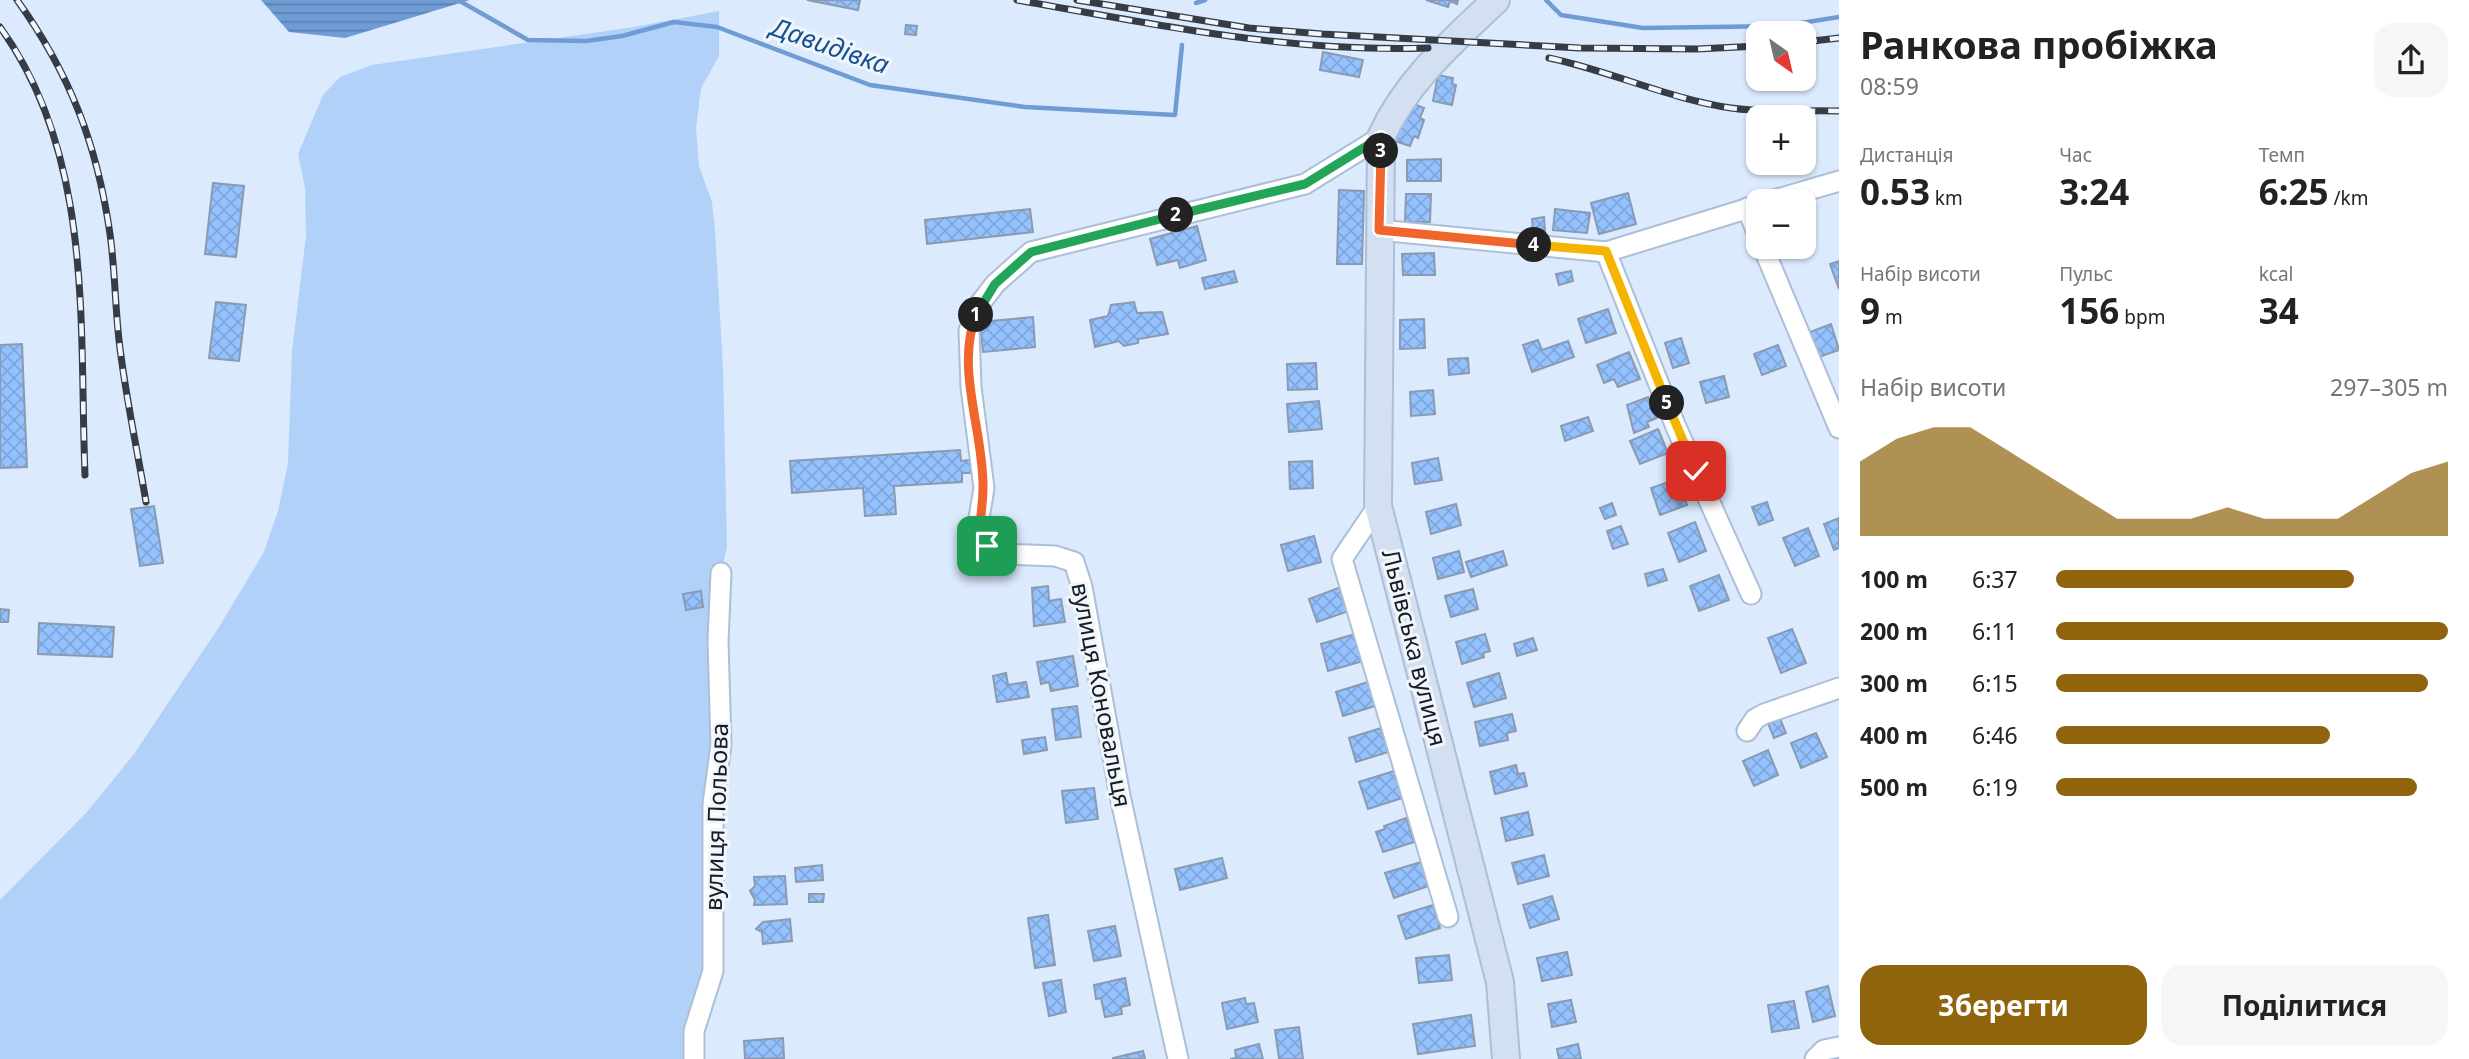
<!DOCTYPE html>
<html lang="uk">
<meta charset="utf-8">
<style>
body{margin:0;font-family:"Noto Sans",sans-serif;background:#f6f6f6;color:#222;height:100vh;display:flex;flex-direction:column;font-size:26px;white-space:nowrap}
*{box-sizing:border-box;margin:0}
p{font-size:23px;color:#767676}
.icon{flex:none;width:38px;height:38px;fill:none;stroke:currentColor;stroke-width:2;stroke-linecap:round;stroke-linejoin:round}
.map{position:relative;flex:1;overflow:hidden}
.details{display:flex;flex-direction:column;background:#fff;width:630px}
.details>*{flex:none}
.needle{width:46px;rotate:146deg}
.controls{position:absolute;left:1746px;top:21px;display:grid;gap:14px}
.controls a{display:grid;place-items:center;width:70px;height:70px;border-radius:14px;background:#fff;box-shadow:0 2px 5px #0004;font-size:35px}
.pin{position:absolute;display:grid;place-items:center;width:60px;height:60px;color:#fff;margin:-30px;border-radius:14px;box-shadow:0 4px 10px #0006}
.km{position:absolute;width:35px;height:35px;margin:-18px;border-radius:50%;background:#222;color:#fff;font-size:19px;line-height:35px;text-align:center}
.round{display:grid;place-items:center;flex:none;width:74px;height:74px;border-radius:21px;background:#f6f6f6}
.headline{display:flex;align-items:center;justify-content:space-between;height:119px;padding:0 21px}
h1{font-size:38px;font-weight:700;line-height:52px}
.figures{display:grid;grid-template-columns:repeat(3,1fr);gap:10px;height:119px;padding:7px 21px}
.figures div{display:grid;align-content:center}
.figures b{font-size:35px;font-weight:700}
.figures small{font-size:19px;font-weight:400}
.figures p{font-size:19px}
.chart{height:196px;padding:14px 21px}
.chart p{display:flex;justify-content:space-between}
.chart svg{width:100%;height:126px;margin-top:7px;fill:#90630d;opacity:.7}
.button{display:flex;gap:14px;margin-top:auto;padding:14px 21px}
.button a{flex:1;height:80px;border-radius:21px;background:#90630d;color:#fff;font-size:28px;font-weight:700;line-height:80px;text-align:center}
.button a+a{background:#f6f6f6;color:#222}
ul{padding:0 21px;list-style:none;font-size:23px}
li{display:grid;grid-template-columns:112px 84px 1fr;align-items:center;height:52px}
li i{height:18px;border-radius:9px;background:#90630d}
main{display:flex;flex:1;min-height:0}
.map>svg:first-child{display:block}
.green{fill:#b2d1f9}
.water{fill:url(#water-rules)}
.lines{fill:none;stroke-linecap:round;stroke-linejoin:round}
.stream{stroke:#709cd5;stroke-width:4.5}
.building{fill:url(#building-cross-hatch);stroke:#8a9ab0;stroke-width:2}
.street-casing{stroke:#adbfd6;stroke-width:23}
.secondary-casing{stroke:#adbfd6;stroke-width:30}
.street{stroke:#fff;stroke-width:19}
.secondary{stroke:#d2e0f2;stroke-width:26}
.rail-casing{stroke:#353c46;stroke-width:7}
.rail{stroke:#f2f6fb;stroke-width:4.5;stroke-dasharray:13;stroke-linecap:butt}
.split-1-casing{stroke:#fff;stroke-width:14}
.split-2-casing{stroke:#fff;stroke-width:14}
.split-3-casing{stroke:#fff;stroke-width:14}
.split-4-casing{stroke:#fff;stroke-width:14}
.split-5-casing{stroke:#fff;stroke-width:14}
.split-6-casing{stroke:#fff;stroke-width:14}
.split-1{stroke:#f0652b;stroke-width:9}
.split-2{stroke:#22a559;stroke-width:9}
.split-3{stroke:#22a559;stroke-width:9}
.split-4{stroke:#f0652b;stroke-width:9}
.split-5{stroke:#f5b400;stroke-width:9}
.split-6{stroke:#f5b400;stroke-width:9}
.labels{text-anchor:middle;stroke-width:6;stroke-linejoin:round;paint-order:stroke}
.street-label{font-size:24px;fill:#171d26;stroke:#f2f6fb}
.water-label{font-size:26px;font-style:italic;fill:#165196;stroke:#f2f6fb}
</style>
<main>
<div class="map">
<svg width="1839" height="1059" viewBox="0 0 1839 1059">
<defs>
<pattern id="water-rules" width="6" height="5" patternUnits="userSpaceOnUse" patternTransform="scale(1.75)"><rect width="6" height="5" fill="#709cd5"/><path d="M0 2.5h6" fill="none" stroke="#5b7fad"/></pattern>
<pattern id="building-cross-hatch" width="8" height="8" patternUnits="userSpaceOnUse" patternTransform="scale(1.75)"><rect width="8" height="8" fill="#94c2fe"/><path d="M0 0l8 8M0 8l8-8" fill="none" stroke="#7fa6da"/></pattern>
</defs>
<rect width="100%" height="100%" fill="#dbeafd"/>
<!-- green -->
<path class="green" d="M719,11V56L701,88L696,128L699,166L712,202L715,231L723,367L727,547L721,573L714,878L694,1059H0V900L87,812L134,754L219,627L264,552L278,511L288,463L292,351L306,236L305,188L298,154L323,95L340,77L372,65L634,27Z"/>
<!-- water -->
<path class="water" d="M261,0H470L345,38L289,32Z"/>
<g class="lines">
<!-- stream -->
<path class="stream" d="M458,0L528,40L586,41L622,36L674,22L717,27L870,85L1025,107L1175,115L1182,45
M1546,0L1561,15L1643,28L1782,26L1839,17
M1196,3L1205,0"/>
</g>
<!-- building -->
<path class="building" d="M807,0H860L858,10Z
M1426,0H1458L1457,4L1450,1L1448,7Z
M906,25L917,26L916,35L905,34Z
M1323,52L1363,60L1359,77L1320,70Z
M1438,75L1453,78L1452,84L1456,85L1452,105L1433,101Z
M1409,102L1424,108L1420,118L1424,120L1418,138L1414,136L1410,146L1395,141Z
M1441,159V181H1407V160Z
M213,183L244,186L236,257L205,254Z
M1339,190L1364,191L1362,264H1337Z
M1628,193L1636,224L1599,234L1591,203Z
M1406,194H1431L1430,222H1405Z
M1030,209L1033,232L927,244L925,220Z
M1555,209L1590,213L1587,233L1553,230Z
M1544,217L1545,231H1533L1532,219Z
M1197,226L1206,260L1180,268L1178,260L1157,265L1150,239Z
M1434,253L1435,275H1403L1402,254Z
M1839,261V289L1830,264Z
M1234,271L1237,282L1205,289L1202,278Z
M1571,271L1573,281L1559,285L1556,274Z
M216,302L246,305L239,361L209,358Z
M1134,302L1137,313L1162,312L1168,334L1138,339V343L1124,346L1119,341L1095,347L1090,320L1108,316L1111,305Z
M1608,309L1616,333L1586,343L1578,319Z
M1033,317L1035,347L983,352L980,322Z
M1424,319L1425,348L1400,349V320Z
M1831,324L1839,350L1819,357L1810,332Z
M1681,338L1689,363L1673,368L1665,343Z
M1538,340L1542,350L1568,341L1574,357L1532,372L1523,345Z
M22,344L27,467L0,468V345Z
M1778,345L1786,366L1762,375L1754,354Z
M1629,352L1640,379L1618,387L1614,379L1604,383L1597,365Z
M1468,358L1469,373L1449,375L1448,359Z
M1316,363L1317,389L1288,390L1287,364Z
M1724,376L1729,397L1706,403L1700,382Z
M1433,390L1435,414L1411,416L1410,392Z
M1648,397L1657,418L1647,422L1649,427L1634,433L1627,405Z
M1319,401L1322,429L1289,432L1287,404Z
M1588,417L1593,431L1565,441L1561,426Z
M1658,429L1668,453L1640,464L1630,441Z
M960,450L961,461L970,460L971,473H962V482L894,486L896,514L865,516L863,488L792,493L790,461Z
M1438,458L1442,480L1415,484L1412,463Z
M1312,461L1313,488L1290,489L1289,462Z
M1677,479L1687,505L1660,515L1651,488Z
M1767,502L1773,520L1759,525L1752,507Z
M1612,503L1616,515L1605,519L1600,508Z
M1456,504L1461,525L1431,534L1426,512Z
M154,506L163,563L140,566L131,509Z
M1839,518V548L1834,550L1824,524Z
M1695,522L1706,551L1679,562L1668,533Z
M1621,526L1628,544L1613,549L1607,531Z
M1808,528L1819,556L1795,566L1783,538Z
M1314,536L1321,562L1288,571L1281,545Z
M1459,551L1464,572L1438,579L1433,558Z
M1503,551L1507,565L1471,577L1466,562Z
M1663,569L1667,580L1648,586L1645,574Z
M1719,575L1729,600L1699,611L1690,586Z
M1048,586L1049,601L1061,599L1065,622L1034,626L1032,588Z
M1341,587L1349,611L1317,622L1309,599Z
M1473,589L1478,609L1451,617L1445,596Z
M701,591L703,607L686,610L683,594Z
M0,609L9,610L8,622H0Z
M39,623L114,627L112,657L38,654Z
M1792,629L1806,663L1781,673L1768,638Z
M1355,634L1363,661L1328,671L1321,644Z
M1485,634L1490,651L1483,653L1484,657L1462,664L1456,642Z
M1533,638L1537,650L1517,656L1514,644Z
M1073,656L1078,686L1051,691L1049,682L1041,684L1037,662Z
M1006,673L1008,685L1026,682L1029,697L997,702L993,676Z
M1499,673L1506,698L1474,707L1467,683Z
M1368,682L1375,706L1343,716L1336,692Z
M1077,706L1081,737L1056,740L1052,709Z
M1512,714L1516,731L1507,733L1508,740L1480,746L1475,722Z
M1780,719L1786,733L1774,738L1768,723Z
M1381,728L1388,752L1356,762L1349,738Z
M1816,733L1827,757L1801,768L1791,743Z
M1045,737L1047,750L1024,754L1022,740Z
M1768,750L1778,775L1754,786L1743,761Z
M1516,765L1518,774L1524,773L1527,786L1495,794L1490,772Z
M1394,771L1402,798L1368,809L1359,782Z
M1094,788L1098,819L1066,823L1062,791Z
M1528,812L1533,835L1506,841L1501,818Z
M1406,818L1414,842L1383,852L1376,832L1385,829L1384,826Z
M1544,855L1549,876L1518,884L1512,863Z
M1222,858L1227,878L1180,890L1175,869Z
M1421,862L1429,886L1394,898L1385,873Z
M822,865L823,880L796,882L795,868Z
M785,876L787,904L754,905L755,900L750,891L755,886L754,877Z
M809,894H824L823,902H809Z
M1552,896L1559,919L1530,928L1523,905Z
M1433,905L1440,928L1406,939L1398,916Z
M1048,915L1055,965L1035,968L1028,918Z
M790,919L792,941L763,944L762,932L756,929L763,922Z
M1115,926L1121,956L1094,961L1088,931Z
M1567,952L1572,975L1542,981L1537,958Z
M1449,955L1452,980L1419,983L1416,958Z
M1125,978L1130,1005L1121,1007L1122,1014L1105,1017L1101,998L1096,999L1094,985Z
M1061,980L1066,1012L1049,1016L1043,983Z
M1828,986L1835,1016L1813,1022L1806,992Z
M1245,998L1246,1004L1254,1003L1258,1022L1227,1029L1222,1003Z
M1571,1000L1576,1022L1552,1027L1548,1004Z
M1794,1001L1799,1028L1772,1032L1768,1005Z
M1471,1015L1475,1046L1418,1054L1413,1024Z
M1299,1027L1303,1059H1279L1275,1030Z
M783,1038L784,1058L745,1059L744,1041Z
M1259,1044L1263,1059H1230L1236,1058L1235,1050Z
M1578,1044L1581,1059H1559L1557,1049Z
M1143,1051L1145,1059H1113V1058Z"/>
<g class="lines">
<defs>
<path id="street" d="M1771,201L1839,181
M1747,208L1759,237
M1379,230L1606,252L1759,205
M1763,247L1839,428
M1606,252L1676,427L1751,594
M1378,506L1342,559L1448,917
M1747,731L1755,719L1764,714L1839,688
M694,1059V1031L713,971V804L721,745L718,641L721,573
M1178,1059L1120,796L1082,587L1074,562L1055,556L1000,554L987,546L978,524L984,488L971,387L969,331L979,305L995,284L1031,252L1305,184L1381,137
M1815,1059L1824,1050L1839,1047"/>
<path id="secondary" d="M1496,0C1451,43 1407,80 1381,137L1378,506L1500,982L1506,1059"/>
</defs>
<!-- street casing -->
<use href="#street" class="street-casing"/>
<!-- secondary casing -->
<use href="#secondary" class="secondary-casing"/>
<!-- street -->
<use href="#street" class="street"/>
<!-- secondary -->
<use href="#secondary" class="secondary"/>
<defs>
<path id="rail" d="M17,0C70,74 97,144 110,234C115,269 115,305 119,340C125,394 137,448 146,502
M1017,0C1153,24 1289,53 1428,48
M1077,0L1249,28L1322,34L1580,48L1697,49L1759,46
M0,27C94,157 79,324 85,475
M1804,42L1839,38
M1549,58C1611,71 1669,99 1731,108C1766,113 1804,110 1839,111"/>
</defs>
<!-- rail casing -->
<use href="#rail" class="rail-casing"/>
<!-- rail -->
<use href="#rail" class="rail"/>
</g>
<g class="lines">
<defs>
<path id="split-1" d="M976,315C955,369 984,432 983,488C983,515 976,518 987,546"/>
<path id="split-2" d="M976,315L995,284L1031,252L1176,215"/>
<path id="split-3" d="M1176,215L1305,184L1381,137V151"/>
<path id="split-4" d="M1381,151L1379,230L1534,245"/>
<path id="split-5" d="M1534,245L1606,251L1667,403"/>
<path id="split-6" d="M1667,403L1696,471"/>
</defs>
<!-- split-1 casing -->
<use href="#split-1" class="split-1-casing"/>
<!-- split-2 casing -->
<use href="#split-2" class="split-2-casing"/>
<!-- split-3 casing -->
<use href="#split-3" class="split-3-casing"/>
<!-- split-4 casing -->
<use href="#split-4" class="split-4-casing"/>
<!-- split-5 casing -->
<use href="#split-5" class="split-5-casing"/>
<!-- split-6 casing -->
<use href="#split-6" class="split-6-casing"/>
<!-- split-1 -->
<use href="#split-1" class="split-1"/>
<!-- split-2 -->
<use href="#split-2" class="split-2"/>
<!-- split-3 -->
<use href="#split-3" class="split-3"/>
<!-- split-4 -->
<use href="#split-4" class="split-4"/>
<!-- split-5 -->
<use href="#split-5" class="split-5"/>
<!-- split-6 -->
<use href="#split-6" class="split-6"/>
</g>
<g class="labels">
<!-- street labels -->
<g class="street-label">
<text transform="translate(1414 648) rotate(76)" y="8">Львівська вулиця</text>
<text transform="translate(1101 695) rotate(79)" y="8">вулиця Коновальця</text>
<text transform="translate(717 817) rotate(-88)" y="8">вулиця Польова</text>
</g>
<!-- water labels -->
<g class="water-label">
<text transform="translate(830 46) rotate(19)" y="9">Давидівка</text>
</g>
</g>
</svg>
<div class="controls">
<a><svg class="needle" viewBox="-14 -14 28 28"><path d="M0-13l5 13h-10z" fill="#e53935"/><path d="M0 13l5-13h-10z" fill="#767676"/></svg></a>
<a>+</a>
<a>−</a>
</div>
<div class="pin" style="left:987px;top:546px;background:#1e9e55"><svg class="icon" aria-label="arrive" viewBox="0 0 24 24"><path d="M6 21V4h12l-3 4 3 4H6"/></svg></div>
<div class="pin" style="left:1696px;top:471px;background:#d93025"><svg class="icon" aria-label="check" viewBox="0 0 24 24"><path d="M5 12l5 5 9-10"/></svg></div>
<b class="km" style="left:976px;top:315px">1</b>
<b class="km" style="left:1176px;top:215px">2</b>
<b class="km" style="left:1381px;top:151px">3</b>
<b class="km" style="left:1534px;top:245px">4</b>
<b class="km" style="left:1667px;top:403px">5</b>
</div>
<section class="details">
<div class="headline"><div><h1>Ранкова пробіжка</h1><p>08:59</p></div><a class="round"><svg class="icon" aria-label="share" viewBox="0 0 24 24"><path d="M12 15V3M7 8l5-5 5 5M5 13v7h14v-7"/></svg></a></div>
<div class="figures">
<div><p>Дистанція</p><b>0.53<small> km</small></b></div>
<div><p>Час</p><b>3:24</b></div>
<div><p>Темп</p><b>6:25<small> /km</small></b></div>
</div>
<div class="figures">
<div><p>Набір висоти</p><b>9<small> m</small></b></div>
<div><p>Пульс</p><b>156<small> bpm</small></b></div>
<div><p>kcal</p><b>34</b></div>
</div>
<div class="chart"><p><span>Набір висоти</span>297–305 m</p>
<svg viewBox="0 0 160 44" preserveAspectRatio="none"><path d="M0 44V18L10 10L20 6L30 6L40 14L50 22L60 30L70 38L80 38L90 38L100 34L110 38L120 38L130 38L140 30L150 22L160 18V44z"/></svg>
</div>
<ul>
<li><b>100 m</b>6:37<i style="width:76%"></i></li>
<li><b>200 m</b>6:11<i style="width:100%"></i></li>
<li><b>300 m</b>6:15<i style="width:95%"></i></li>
<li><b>400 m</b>6:46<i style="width:70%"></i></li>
<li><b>500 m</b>6:19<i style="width:92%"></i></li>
</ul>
<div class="button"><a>Зберегти</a><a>Поділитися</a></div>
</section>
</main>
